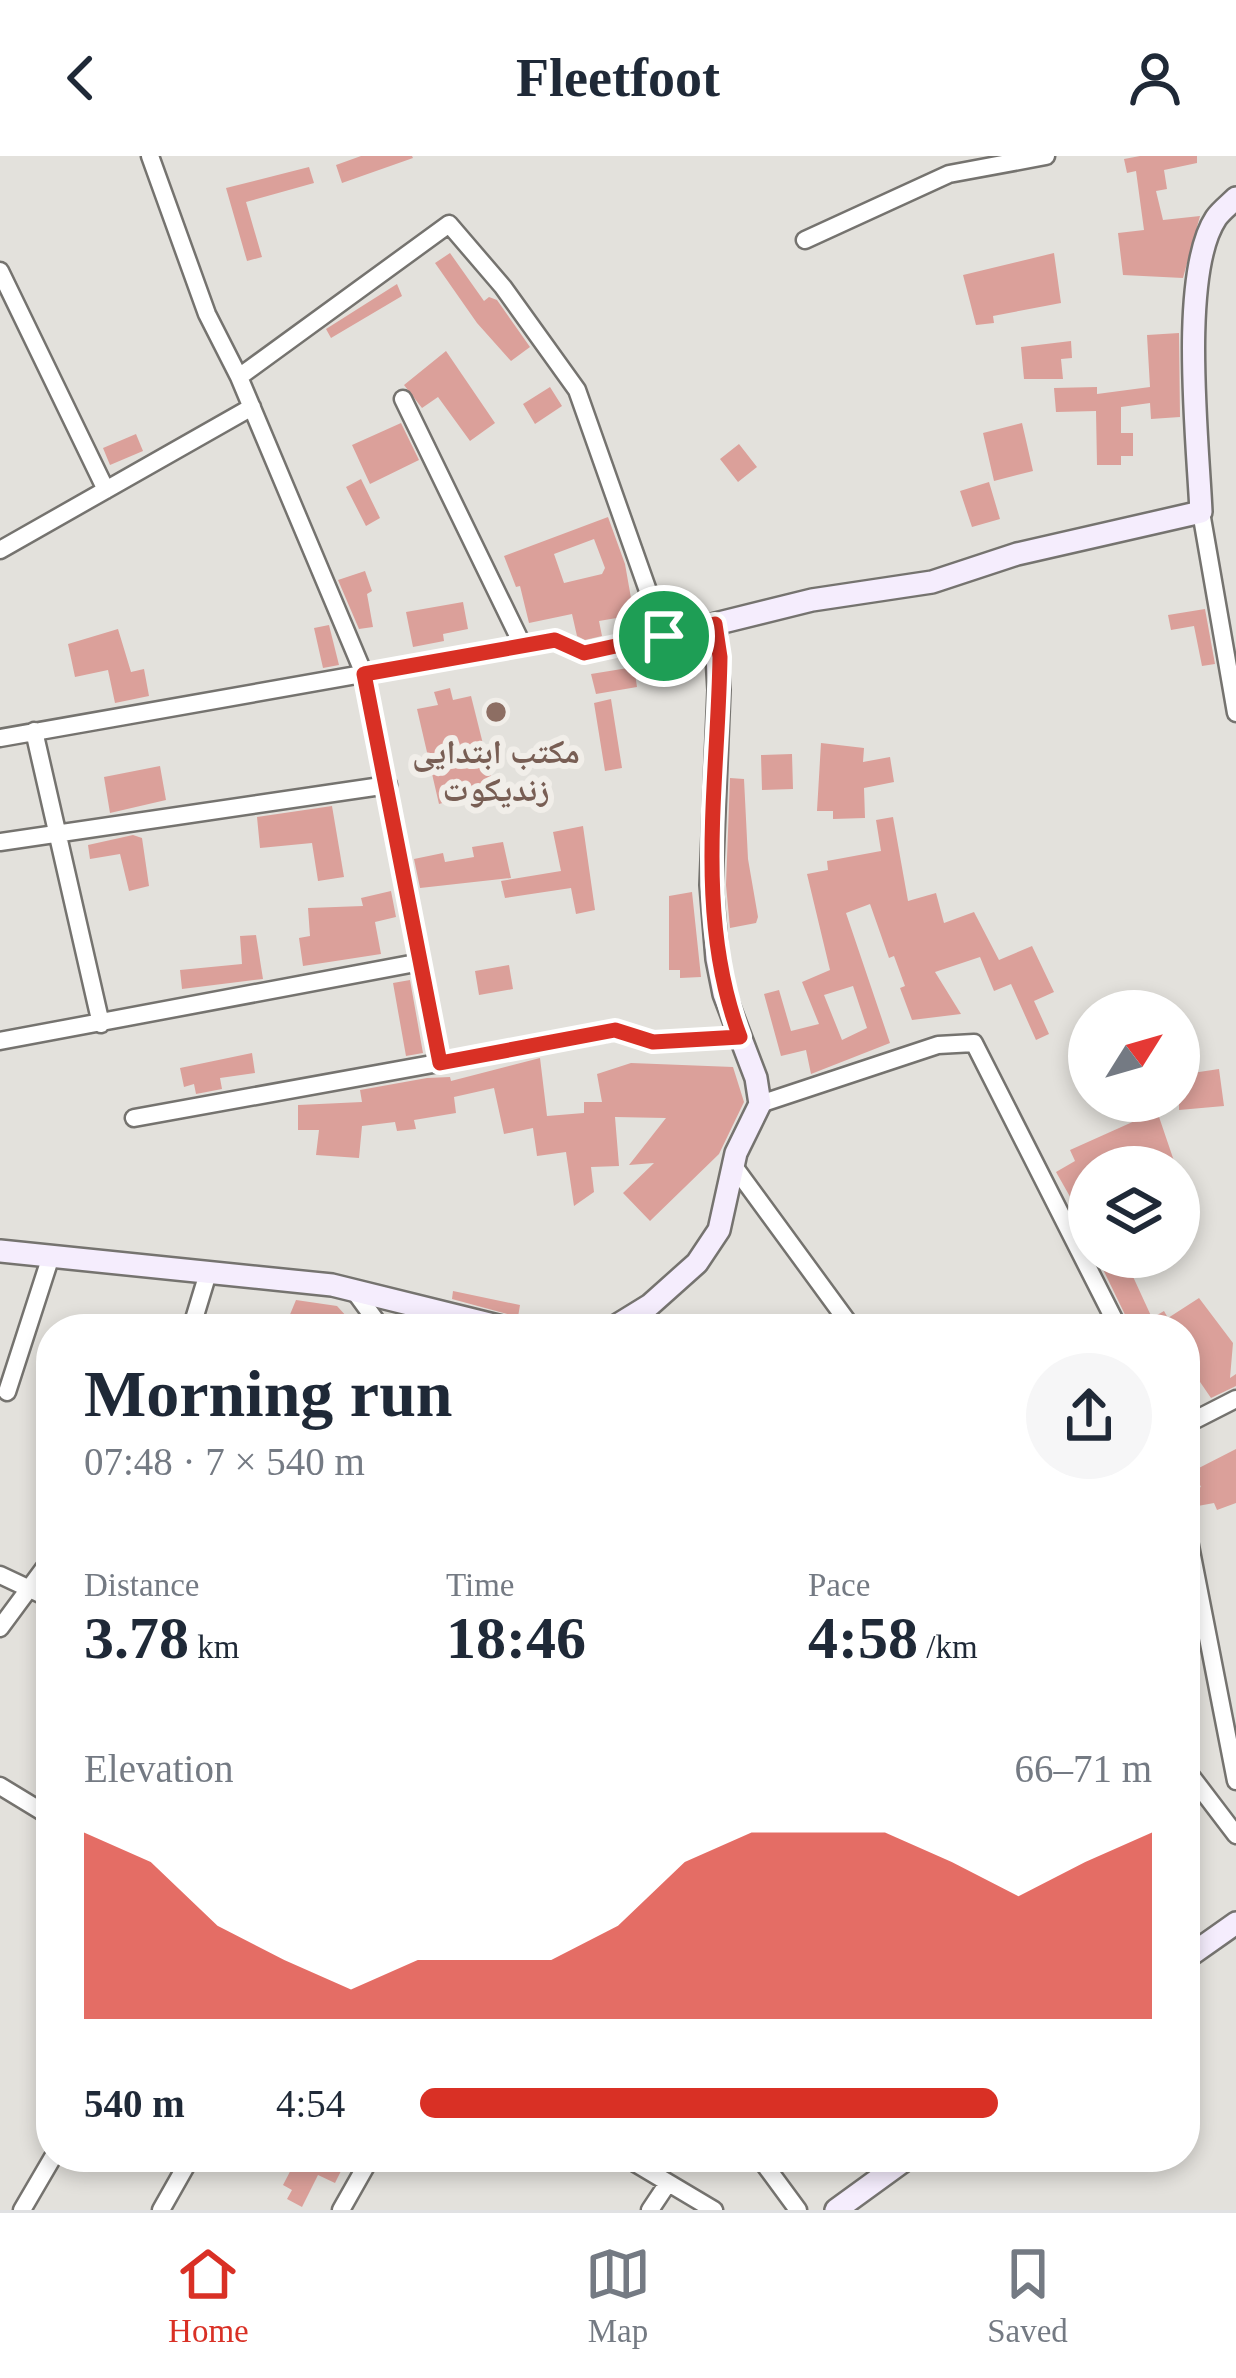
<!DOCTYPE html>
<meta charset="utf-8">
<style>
body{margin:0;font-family:"Times New Roman","Noto Naskh Arabic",serif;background:#f6f6f7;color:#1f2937;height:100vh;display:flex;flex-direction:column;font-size:45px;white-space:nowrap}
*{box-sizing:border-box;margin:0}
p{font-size:39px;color:#747a83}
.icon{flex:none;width:66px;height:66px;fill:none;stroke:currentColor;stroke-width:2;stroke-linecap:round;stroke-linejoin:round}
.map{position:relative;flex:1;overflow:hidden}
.side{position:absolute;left:36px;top:1158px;width:1164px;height:858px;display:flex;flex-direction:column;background:#fff;border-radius:48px;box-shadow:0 6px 18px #0003}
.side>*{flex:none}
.needle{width:78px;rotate:53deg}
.buttons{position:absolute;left:1068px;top:834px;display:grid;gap:24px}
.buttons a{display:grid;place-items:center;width:132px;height:132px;border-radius:50%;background:#fff;box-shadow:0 6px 18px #0003;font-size:60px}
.pin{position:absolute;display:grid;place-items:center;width:102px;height:102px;color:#fff;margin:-51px;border:6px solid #fff;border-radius:50%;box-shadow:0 3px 12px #0007}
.round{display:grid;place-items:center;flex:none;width:126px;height:126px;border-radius:63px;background:#f6f6f7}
.summary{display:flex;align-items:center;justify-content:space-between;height:204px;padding:0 48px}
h1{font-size:66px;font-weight:600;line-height:90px}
.stats{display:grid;grid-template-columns:repeat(3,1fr);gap:18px;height:204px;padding:12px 48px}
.stats div{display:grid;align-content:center}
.stats b{font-size:60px;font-weight:600}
.stats small{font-size:33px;font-weight:400}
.stats p{font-size:33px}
.chart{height:336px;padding:24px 48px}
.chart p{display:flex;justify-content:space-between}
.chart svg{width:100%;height:216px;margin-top:12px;fill:#d93025;opacity:.7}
ul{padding:0 48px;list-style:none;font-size:39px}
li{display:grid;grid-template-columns:192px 144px 1fr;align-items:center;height:90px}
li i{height:30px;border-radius:15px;background:#d93025}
header{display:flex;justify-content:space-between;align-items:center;height:156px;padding:0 48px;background:#fff;font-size:54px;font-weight:600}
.menu{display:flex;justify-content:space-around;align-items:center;height:168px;border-top:3px solid #e0e1e3;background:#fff;font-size:33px;color:#747a83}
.menu a{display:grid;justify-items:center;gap:6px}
.menu .active{color:#d93025}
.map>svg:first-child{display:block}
.building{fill:#dba09a;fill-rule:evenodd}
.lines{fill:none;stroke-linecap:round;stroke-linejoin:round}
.street-casing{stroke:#75736f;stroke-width:21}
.secondary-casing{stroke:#75736f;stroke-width:26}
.street{stroke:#fff;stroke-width:16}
.secondary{stroke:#f5edfd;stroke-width:21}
.route-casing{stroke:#fff;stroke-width:24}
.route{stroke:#d93025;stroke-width:15}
.education-dot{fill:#8d6e63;stroke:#f1eee9;stroke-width:4.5}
.labels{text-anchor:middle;stroke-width:12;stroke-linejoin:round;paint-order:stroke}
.education-label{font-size:33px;font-weight:bold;fill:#785e54;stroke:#f1eee9}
</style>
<header><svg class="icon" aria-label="back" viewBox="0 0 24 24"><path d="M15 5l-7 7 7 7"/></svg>Fleetfoot<svg class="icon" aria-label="person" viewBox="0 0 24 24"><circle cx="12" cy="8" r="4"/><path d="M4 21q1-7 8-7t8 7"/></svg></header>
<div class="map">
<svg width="1236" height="2054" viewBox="0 0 1236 2054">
<rect width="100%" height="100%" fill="#e3e1dc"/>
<!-- building -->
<path class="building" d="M361,0H412L413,2L342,27L336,9Z
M1140,0H1197V7L1164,14L1167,33L1156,35L1163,64L1200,60L1183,122L1123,119L1118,77L1144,74L1136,15L1127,17L1124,3Z
M309,11L314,27L246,46L262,101L247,105L226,32Z
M450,97L484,145L489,141L497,144L530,191L511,205L477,167L435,107Z
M1054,97L1061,147L993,160L994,167L976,169L963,119Z
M397,128L402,140L331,182L326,173Z
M1179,177L1180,261L1151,263L1150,247L1121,251V277H1133V300H1121V309H1097L1096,255L1056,256L1054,232L1097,231V238L1150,231L1147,179Z
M1071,185L1072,202L1061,203L1063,223H1024L1021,191Z
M446,195L495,267L470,285L438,241L422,252L404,229Z
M550,231L562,250L535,268L523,248Z
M401,267L419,304L370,328L352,289Z
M1022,267L1033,315L994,325L983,277Z
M136,278L143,295L110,309L103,292Z
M739,288L757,311L738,326L720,303Z
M361,323L380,362L366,370L346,331Z
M989,326L1000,363L972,371L960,335Z
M608,361L625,408L634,459L599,465L602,480L585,484L577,480L572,458L529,467L520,430L516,431L504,400ZM594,383L605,412L602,418L564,427L554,398Z
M365,415L372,435L367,438L373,471L359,473L338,424Z
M463,446L468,473L443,478L444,485L413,491L406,456Z
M1205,453L1215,508L1202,510L1194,470L1171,474L1168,459Z
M329,469L339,509L323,512L314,472Z
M118,473L131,516L144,513L149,540L115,547L108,514L75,521L68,488Z
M634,511L637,531L596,538L591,518Z
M450,532L453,544L471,540L494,632L439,648L417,553L438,549L434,536Z
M611,543L622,612L605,615L594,547Z
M821,587L864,592L863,606L890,601L894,626L864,632L865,662L833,663V655H817Z
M792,598L793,633L762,634L761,599Z
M160,610L166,644L110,657L104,621Z
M730,622L744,623L748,703L758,761L756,767L730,772L726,729Z
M332,650L344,721L318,725L312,687L260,692L257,661Z
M893,661L908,745L936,737L944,767L974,756L999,804L1032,790L1054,836L1034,845L1049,878L1036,884L1011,828L994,835L980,801L935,816L961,858L912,864L900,832L905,830L894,800L889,802L870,748L846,757L890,887L811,918L806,894L781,900L764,838L779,834L791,875L819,868L802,826L830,814L807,718L828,714L827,705L881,695L876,664ZM853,830L867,872L842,884L824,839Z
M583,670L595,754L576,758L571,732L505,742L501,725L561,715L553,676Z
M133,679L142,682L149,730L129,735L120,698L90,703L88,689Z
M503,686L511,722L420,732L414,703L443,697L445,706L474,701L472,691Z
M391,735L396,761L375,766L381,798L303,810L299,782L310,780L308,752L363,750L361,742Z
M692,736L701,821L680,822V814H669V740Z
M256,779L263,823L182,833L180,814L242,808L240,780Z
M509,809L513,833L479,839L475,815Z
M410,824L423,897L406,900L393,827Z
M252,897L255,917L220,922L222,933L196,938L194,928L184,931L180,912Z
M540,902L547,960L584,957V946H602L597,918L631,907L733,911L744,946L719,998L650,1065L623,1037L654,1007L629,1009L666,962L615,961L619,1010L591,1011L594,1036L574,1050L566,996L537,1000L533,972L504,978L494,932L454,941L456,957L414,964L416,973L397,975L395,966L362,970L359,1002L316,999L319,974H298V949L362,946L360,934L427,922L450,921L451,925Z
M1219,913L1224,950L1179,954V919Z
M1157,955L1174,1005L1157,1011H1130L1125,996L1089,1011V1074L1056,1016L1075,1005L1070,994Z
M1097,1101H1124L1152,1162L1164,1155L1168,1162L1199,1142L1233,1187L1230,1222L1236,1218V1230L1211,1242L1198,1223L1185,1231V1173H1132Z
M453,1135L520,1149L518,1161L452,1143Z
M296,1144L337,1150L358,1173H284Z
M1236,1293V1347L1217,1354L1214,1347L1187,1352L1185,1336L1201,1331L1193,1315Z
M318,2001H348L335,2027L318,2019L302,2051L287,2043L292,2034L283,2029L295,2006L311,2014Z"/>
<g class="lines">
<defs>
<path id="street" d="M150,0L207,158L239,221L364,518L440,907
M805,84L949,18L1046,0
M0,115L106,334
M239,221L449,68L503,131L577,234L664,480
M403,243L523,490
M1201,356L1236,557
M0,394L252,251
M34,575L101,868
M0,582L555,484L584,497L715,468
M0,686L388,629
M0,885L421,806
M760,948L938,889L974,887L1119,1173
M134,962L615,875L653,886L740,881
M733,1009L853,1173
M355,1136L382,1173
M191,1173L208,1117
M7,1236L51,1100
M1185,1269L1236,1243
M1185,1364L1236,1625
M0,1419L51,1443
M0,1472L51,1403
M1185,1612L1236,1679
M0,1630L51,1661
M625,2001L714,2054
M759,2001L798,2054
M22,2054L53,2001
M161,2054L191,2001
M341,2054L371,2001
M650,2054L668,2027"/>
<path id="secondary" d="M0,1095L332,1129L510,1173
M611,1173L650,1149L697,1107L719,1074L736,997L760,948L756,922L724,838L717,803L711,729L719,534L715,468L812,444L932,426L1017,398L1201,356C1198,287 1179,118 1216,62C1221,55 1230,48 1236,42
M1185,1803L1236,1767
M836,2054L909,2001"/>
</defs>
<!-- street casing -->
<use href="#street" class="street-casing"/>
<!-- secondary casing -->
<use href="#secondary" class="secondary-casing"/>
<!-- street -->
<use href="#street" class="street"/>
<!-- secondary -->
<use href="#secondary" class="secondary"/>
</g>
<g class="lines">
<defs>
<path id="route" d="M715,468L720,501C718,628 694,759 740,881L653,886L615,874L440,907L364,518L555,484L584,497Z"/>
</defs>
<!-- route casing -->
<use href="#route" class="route-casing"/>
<!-- route -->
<use href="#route" class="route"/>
</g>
<!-- markers -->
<circle class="education-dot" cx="496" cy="556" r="12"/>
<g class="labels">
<!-- education labels -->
<g class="education-label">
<text x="496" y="607">مکتب ابتدایی<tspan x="496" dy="38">زندیکوت</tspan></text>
</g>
</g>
</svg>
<div class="buttons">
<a><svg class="needle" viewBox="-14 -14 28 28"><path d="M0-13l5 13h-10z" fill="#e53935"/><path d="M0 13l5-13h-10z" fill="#747a83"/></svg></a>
<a><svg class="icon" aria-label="layers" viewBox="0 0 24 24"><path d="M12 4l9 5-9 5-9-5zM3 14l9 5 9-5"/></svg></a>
</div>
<div class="pin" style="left:664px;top:480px;background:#1e9e55"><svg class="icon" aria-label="arrive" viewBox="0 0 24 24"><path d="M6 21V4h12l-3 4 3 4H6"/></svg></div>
<section class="side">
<div class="summary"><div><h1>Morning run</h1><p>07:48 · 7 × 540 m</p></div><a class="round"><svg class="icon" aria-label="share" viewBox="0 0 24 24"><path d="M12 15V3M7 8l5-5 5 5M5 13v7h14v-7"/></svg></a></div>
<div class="stats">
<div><p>Distance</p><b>3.78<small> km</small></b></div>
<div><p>Time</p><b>18:46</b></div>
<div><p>Pace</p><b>4:58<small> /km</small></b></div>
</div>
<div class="chart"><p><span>Elevation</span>66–71 m</p>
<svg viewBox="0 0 160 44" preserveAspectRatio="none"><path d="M0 44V6L10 12L20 25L30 32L40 38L50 32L60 32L70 32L80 25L90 12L100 6L110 6L120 6L130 12L140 19L150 12L160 6V44z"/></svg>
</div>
<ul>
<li><b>540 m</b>4:54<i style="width:79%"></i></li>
</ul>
</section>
</div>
<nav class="menu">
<a class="active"><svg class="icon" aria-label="home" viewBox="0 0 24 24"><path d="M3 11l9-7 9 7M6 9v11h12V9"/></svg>Home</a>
<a><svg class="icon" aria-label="map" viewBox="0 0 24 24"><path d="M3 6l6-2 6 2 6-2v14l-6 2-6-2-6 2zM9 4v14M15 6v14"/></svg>Map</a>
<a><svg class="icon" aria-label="saved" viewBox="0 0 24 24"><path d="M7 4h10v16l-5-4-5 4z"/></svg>Saved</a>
</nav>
